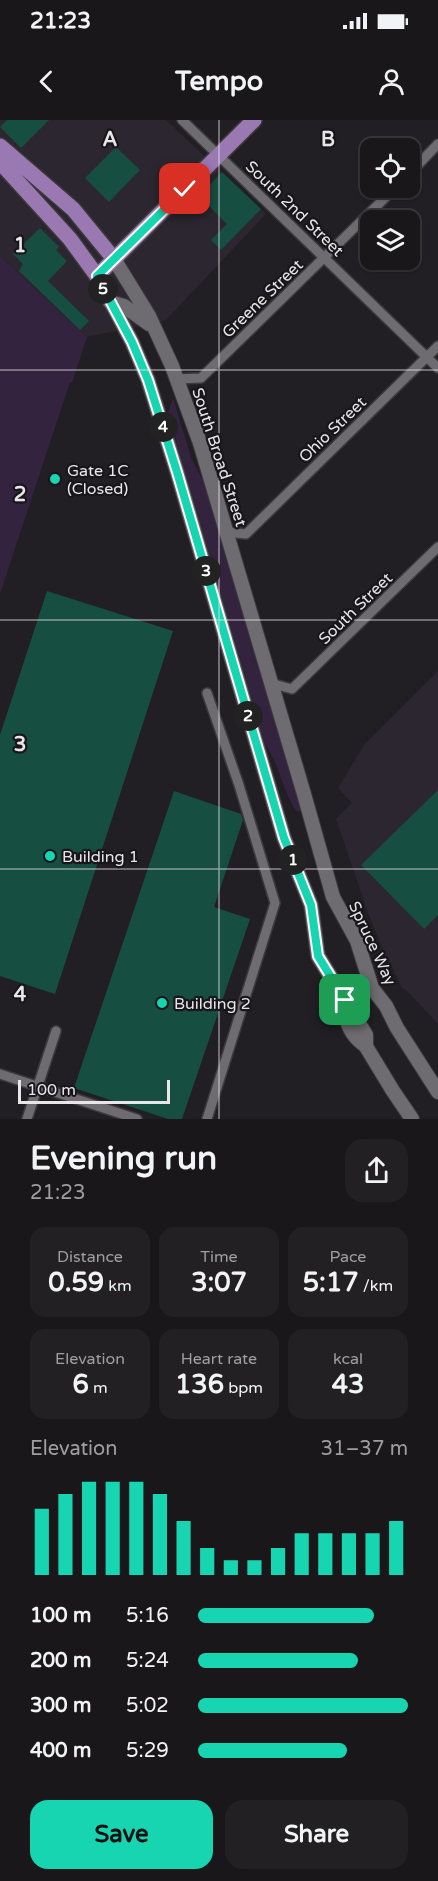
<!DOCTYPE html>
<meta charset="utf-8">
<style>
body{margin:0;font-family:"Varela Round",sans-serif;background:#222023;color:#f1f3f6;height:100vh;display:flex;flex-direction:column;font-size:22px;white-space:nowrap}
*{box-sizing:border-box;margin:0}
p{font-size:20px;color:#9f9fa2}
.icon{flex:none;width:33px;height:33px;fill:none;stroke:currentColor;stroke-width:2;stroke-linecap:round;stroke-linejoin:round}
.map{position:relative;height:999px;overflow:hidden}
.panel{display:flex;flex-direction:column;background:#19171a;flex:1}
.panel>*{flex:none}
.controls{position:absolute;left:360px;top:18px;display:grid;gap:12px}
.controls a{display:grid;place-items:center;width:60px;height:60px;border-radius:12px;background:#19171a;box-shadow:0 2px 4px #0004,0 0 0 2px #373639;font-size:30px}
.scale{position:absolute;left:18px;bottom:15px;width:152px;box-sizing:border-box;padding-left:6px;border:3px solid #e8e6e9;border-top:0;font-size:16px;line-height:21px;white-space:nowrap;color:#e8e6e9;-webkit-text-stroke:4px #18161a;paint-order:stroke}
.pin{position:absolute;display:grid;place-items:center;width:51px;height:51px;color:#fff;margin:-26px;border-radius:12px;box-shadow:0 3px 9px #0006}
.km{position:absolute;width:30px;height:30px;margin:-15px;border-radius:50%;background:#222;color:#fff;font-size:16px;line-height:30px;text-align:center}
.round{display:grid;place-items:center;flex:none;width:63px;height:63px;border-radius:18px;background:#222023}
.overview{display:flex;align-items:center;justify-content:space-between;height:102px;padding:0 30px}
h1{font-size:33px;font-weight:700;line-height:45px}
.stats{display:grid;grid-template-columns:repeat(3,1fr);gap:9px;height:102px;padding:6px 30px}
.stats div{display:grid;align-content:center;border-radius:15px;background:#222023;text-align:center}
.stats b{font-size:26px;font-weight:700}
.stats small{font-size:16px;font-weight:400}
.stats p{font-size:16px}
.chart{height:168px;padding:12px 30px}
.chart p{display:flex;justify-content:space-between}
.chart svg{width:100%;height:108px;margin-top:6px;stroke:#18d5b2;stroke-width:6}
.action{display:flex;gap:12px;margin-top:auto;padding:12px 30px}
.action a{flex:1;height:69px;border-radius:18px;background:#18d5b2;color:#111;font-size:24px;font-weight:700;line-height:69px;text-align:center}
.action a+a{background:#222023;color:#f1f3f6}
ul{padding:0 30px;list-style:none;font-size:20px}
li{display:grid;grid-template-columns:96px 72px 1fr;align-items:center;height:45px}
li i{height:15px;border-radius:8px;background:#18d5b2}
.status{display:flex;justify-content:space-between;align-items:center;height:42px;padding:0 30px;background:#19171a;direction:ltr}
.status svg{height:16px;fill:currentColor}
header{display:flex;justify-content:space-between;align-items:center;height:78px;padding:0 30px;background:#19171a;font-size:27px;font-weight:700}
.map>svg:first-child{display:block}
.built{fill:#2b262f}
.green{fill:#33233f}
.building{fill:#164e42}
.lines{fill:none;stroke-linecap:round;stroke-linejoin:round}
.street-casing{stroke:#3c3a3d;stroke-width:12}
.secondary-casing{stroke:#3c3a3d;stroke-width:16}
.primary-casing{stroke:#3c3a3d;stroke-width:18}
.street{stroke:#6e6c70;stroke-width:9}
.secondary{stroke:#6e6c70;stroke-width:14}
.primary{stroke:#9a79b3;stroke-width:15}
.route-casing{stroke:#fff;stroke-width:12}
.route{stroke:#18d5b2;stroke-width:8}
.grid{fill:none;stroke:#e8e6e9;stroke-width:1.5;stroke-opacity:0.55}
.poi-dot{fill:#18d5b2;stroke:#18161a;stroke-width:2}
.labels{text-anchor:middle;stroke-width:4.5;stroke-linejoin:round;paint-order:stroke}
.street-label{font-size:16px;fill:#e8e6e9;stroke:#18161a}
.poi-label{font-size:16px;fill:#e8e6e9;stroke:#18161a;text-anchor:start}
.grid-label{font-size:20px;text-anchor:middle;font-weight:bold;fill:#e8e6e9;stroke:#18161a;stroke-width:4.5;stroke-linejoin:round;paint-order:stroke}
</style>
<div class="status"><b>21:23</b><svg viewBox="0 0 49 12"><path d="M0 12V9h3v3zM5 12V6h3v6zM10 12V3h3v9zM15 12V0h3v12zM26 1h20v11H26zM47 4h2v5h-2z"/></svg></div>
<header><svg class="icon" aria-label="back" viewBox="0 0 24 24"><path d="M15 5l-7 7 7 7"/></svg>Tempo<svg class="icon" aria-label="person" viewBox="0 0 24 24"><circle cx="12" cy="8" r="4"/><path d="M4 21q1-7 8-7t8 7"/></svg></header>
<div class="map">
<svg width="438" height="999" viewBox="0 0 438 999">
<rect width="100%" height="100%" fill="#211f23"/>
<!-- built -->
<path class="built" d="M0,0H166L266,94L166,200L87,217L0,136Z
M438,551V904L406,870L402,868L380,823L367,790L336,699L352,683L338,668L364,625Z"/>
<!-- green -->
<path class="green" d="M0,136L87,217L72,263L70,262L0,474Z
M173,278L192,340L204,363L302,690L297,692C282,671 280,645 265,624L168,293Z"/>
<!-- building -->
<path class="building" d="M7,0H49L21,28L0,7Z
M116,27L140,50L109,82L85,58Z
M222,52L261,89L221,130L211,120L227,104L199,76Z
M40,108L59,127L56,130L67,141L48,161L89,201L80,210L19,151L23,144L13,134Z
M47,471L173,511L55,874L0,856V615Z
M438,670V795L424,809L361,745Z
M174,671L241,694L243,700L214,787L250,799L182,999H168L74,968Z"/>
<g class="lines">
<defs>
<path id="street" d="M182,0L438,248
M410,53L438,24
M176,259L201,258L395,68
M226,412L246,414L438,226
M270,563L292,569L438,427
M0,954L137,999
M27,999L56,911
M207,999L275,783L239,665L207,573"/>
<path id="secondary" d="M114,139L149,196L172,246L200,323L304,674L333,777L357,821L372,868L386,886L397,908L438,972
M97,156L132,222L148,260L177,352L284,718L311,785L318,836L366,915V926
M110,182L124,186L149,204
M345,880C344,899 349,915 366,926
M362,920L393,971L412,999"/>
<path id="primary" d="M0,26L73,89L114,139
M0,42L70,119L97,156L254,0"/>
</defs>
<!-- street casing -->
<use href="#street" class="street-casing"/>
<!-- secondary casing -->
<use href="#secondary" class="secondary-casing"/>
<!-- primary casing -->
<use href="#primary" class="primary-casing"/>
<!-- street -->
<use href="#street" class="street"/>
<!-- secondary -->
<use href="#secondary" class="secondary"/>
<!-- primary -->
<use href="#primary" class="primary"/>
</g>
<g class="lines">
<defs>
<path id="route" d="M185,69L97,156L132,222L148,260L177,352L284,718L311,785L318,836L345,880"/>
</defs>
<!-- route casing -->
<use href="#route" class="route-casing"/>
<!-- route -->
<use href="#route" class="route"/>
</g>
<!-- grid -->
<path class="grid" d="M219,0V999M0,250H438M0,500H438M0,749H438"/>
<!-- markers -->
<g class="poi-dot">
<circle cx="55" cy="359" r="6"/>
<circle cx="50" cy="736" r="6"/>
<circle cx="162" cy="883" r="6"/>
</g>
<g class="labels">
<!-- street labels -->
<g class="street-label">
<text transform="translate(295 88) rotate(44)" y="6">South 2nd Street</text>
<text transform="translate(262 178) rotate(-44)" y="6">Greene Street</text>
<text transform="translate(332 309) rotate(-44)" y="6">Ohio Street</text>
<text transform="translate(220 337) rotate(72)" y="6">South Broad Street</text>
<text transform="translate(355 488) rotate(-44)" y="6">South Street</text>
<text transform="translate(373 823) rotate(65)" y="6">Spruce Way</text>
</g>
<!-- poi labels -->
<g class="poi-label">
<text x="67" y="356">Gate 1C<tspan x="67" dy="18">(Closed)</tspan></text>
<text x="62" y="742">Building 1</text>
<text x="174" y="889">Building 2</text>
</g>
</g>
<g class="grid-label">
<text x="110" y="26">A</text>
<text x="328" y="26">B</text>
<text x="20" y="132">1</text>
<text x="20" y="381">2</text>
<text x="20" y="631">3</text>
<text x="20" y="881">4</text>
</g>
</svg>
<div class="controls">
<a><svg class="icon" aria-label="locate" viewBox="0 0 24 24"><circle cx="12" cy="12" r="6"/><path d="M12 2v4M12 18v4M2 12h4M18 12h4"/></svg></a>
<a><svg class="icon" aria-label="layers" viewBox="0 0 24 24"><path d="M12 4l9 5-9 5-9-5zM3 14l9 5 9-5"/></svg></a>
</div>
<div class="scale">100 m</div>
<div class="pin" style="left:345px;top:880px;background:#1e9e55"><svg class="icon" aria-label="arrive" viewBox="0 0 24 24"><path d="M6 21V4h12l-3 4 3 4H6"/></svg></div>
<div class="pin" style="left:185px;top:69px;background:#d93025"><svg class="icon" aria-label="check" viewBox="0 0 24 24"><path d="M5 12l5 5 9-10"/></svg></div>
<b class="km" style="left:293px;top:740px">1</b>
<b class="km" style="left:248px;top:596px">2</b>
<b class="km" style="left:206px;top:451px">3</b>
<b class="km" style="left:163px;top:307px">4</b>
<b class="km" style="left:103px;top:169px">5</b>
</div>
<section class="panel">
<div class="overview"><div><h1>Evening run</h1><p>21:23</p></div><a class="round"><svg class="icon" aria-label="share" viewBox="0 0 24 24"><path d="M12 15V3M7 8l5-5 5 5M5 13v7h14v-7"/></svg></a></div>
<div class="stats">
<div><p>Distance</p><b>0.59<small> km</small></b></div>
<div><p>Time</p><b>3:07</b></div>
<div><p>Pace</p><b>5:17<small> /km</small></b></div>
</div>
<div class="stats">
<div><p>Elevation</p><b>6<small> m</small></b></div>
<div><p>Heart rate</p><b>136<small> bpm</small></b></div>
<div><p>kcal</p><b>43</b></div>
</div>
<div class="chart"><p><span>Elevation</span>31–37 m</p>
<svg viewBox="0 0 160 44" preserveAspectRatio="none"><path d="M5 44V17M15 44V11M25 44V6M35 44V6M45 44V6M55 44V11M65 44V22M75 44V33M85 44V38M95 44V38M105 44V33M115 44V27M125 44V27M135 44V27M145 44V27M155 44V22"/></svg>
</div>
<ul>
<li><b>100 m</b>5:16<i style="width:84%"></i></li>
<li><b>200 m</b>5:24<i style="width:76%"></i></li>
<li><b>300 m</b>5:02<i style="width:100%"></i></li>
<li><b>400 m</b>5:29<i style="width:71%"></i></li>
</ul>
<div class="action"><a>Save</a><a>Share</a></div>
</section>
